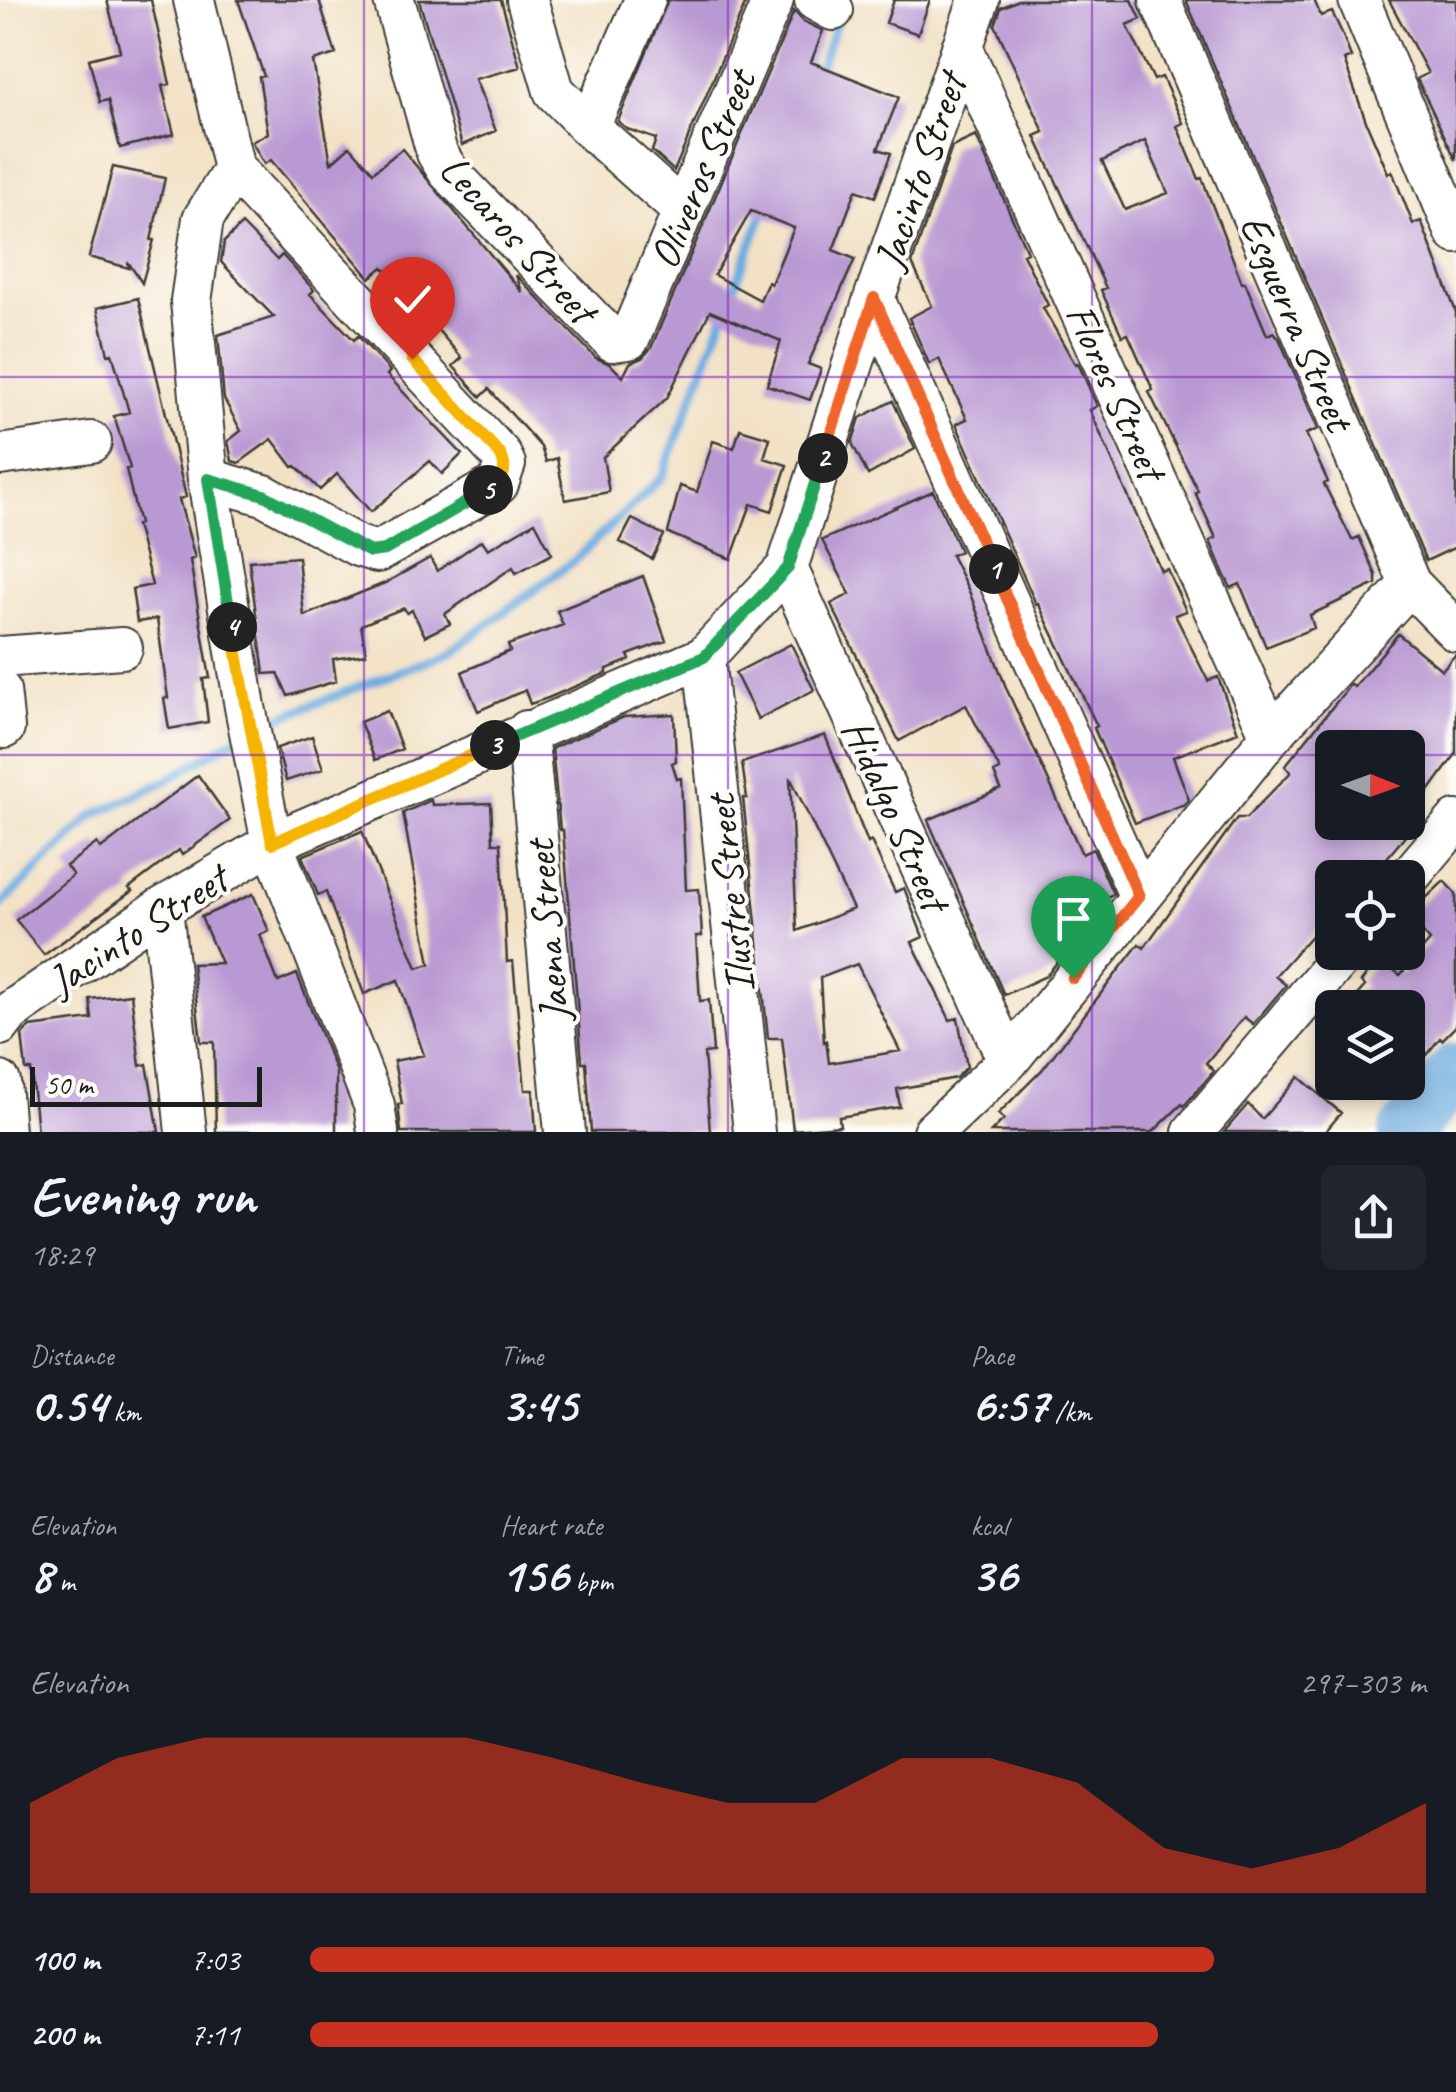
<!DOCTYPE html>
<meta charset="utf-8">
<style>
body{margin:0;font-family:Caveat,sans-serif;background:#20242c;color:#f1f3f6;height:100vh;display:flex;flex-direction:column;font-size:38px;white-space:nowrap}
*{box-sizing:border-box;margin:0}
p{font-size:32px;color:#9ea1a6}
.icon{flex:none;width:55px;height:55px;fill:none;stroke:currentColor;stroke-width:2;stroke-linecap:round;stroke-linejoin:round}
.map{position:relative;height:1132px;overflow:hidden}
.sheet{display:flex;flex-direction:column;background:#171b24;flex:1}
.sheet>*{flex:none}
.needle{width:65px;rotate:91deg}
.fabs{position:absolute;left:1315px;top:730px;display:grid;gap:20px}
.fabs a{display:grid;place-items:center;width:110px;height:110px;border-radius:15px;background:#171b24;box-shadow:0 5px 15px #0003;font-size:50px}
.scale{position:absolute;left:30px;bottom:25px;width:232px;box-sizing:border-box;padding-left:10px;border:5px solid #1c1c1c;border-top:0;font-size:28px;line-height:35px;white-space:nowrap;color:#1c1c1c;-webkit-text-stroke:8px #fdfcf7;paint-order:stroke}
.pin{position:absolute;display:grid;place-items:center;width:85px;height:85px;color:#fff;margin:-102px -42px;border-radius:50% 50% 50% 0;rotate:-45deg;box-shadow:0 0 10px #0007}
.pin .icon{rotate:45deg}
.km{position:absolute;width:50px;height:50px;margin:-25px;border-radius:50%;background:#222;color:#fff;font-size:28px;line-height:50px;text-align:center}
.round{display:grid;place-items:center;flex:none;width:105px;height:105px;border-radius:15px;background:#20242c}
.summary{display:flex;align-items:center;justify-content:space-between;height:170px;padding:0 30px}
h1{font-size:55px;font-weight:600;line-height:75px}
.stats{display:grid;grid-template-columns:repeat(3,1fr);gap:15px;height:170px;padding:10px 30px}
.stats div{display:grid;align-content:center}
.stats b{font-size:50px;font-weight:600}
.stats small{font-size:28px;font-weight:400}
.stats p{font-size:28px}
.chart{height:280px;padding:20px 30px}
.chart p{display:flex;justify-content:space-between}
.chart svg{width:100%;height:180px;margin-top:10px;fill:#c8321e;opacity:.7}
ul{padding:0 30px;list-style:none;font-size:32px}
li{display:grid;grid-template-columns:160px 120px 1fr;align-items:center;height:75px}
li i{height:25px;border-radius:12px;background:#c8321e}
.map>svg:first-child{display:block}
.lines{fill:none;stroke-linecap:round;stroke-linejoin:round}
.stream{stroke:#6eace0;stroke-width:9}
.river{stroke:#6eace0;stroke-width:55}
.building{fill:#b999d3;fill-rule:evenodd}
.minor-casing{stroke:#3c3a35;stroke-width:44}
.minor{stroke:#fff;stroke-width:40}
.split-1-casing{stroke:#fff;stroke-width:20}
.split-2-casing{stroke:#fff;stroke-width:20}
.split-3-casing{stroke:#fff;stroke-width:20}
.split-4-casing{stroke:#fff;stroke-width:20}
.split-5-casing{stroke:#fff;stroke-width:20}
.split-6-casing{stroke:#fff;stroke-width:20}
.split-1{stroke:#f0652b;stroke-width:12}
.split-2{stroke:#f0652b;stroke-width:12}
.split-3{stroke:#22a559;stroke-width:12}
.split-4{stroke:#f5b400;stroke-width:12}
.split-5{stroke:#22a559;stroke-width:12}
.split-6{stroke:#f5b400;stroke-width:12}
.grid{fill:none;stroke:#7b2cbf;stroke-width:2.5;stroke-opacity:0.55}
.labels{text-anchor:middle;stroke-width:8;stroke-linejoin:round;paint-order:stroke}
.street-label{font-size:42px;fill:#1c1c1c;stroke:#fdfcf7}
</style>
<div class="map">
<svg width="1456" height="1132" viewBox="0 0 1456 1132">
<rect width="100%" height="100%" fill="#fdfcf7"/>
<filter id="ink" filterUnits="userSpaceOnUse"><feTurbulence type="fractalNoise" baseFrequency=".01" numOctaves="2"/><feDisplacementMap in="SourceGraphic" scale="20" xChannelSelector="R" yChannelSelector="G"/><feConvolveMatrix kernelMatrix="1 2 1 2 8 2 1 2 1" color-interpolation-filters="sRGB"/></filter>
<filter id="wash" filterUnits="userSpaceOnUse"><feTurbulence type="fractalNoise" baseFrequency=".0048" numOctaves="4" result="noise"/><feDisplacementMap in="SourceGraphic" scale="40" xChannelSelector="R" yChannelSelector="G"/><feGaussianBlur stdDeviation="2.25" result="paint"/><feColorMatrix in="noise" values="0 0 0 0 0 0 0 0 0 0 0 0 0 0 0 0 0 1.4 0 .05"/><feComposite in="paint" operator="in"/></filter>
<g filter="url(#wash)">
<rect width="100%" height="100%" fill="#f2e1c5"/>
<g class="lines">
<!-- stream -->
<path class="stream" d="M816,77L837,21
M258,726L449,652L574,561L662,477L765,208
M0,906L92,816L162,783L240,736"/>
<!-- river -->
<path class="river" d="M1406,1132L1456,1071"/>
</g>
<g id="blocks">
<!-- building -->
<path class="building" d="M107,0H151L170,84L162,86L174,134L120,148L108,100L100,102L89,59L120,51Z
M238,0H319L336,54L313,61L331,163L350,146L373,172L402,149L522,292L516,275L596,358L610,364L623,377L630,363L642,358L651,348L794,11L803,21L823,31L811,62L899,97L878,149L891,153L875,197L856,190L833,250L855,259L808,364L821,369L810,400L767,385L781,341L710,311L667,398L603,457L609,492L565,500L557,458L546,462L541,447L489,389L481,397L453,366L462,358L383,267L370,278L271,160L264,164L252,142L268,133L259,77L264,76ZM751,211L794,228L771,284L768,282L760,300L714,275Z
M419,0H501L520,67L475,79L496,131L462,145Z
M668,0H747L674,171L652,151L656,139L627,129L618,121Z
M894,0H930L918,34L886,23Z
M1018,0H1132L1141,19L1127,25L1154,80L1162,77L1183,123L1177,126L1199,179L1202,178L1242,283L1245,282L1267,335L1274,332L1279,338L1318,429L1306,434L1328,482L1324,484L1352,540L1359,537L1376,575V584L1310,615L1314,628L1266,647L1240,584L1231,588L1224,574L1210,541L1216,538L1195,492L1198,491L1149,392L1153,390L1128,334L1122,336L1101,290L1106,288L1035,136L1044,132L995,25L1001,8ZM1145,141L1168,193L1125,210L1102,161Z
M1186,0H1314L1321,16L1332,12L1342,33L1351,57L1344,60L1367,124L1388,173L1392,171L1413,224L1421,221L1456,312V547L1426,561Z
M1389,0H1456V160L1417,79L1428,73Z
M976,136L1027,252L1023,254L1048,305L1043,308L1075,364L1078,363L1097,406L1090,410L1161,571L1167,569L1186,611L1175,615L1208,681L1218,677L1238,732L1173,757L1189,800L1185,804L1135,823L1094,728L1097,726L1038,603L1036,604L956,424L967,419L939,359L929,364L909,318L932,306L912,263L952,147Z
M113,167L165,178L151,240H154L142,283L128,262L129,268L89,257Z
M242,224L277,260L282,255L314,290L310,294L354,340L358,336L390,371L387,375L462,454L442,474L430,461L371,512L337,474L320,490L296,466L293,467L272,439L239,463L232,461L228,441L241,431L224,399L218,335L274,317L221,262L224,242Z
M138,298L186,497L179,499L195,558L190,560L210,678L203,679L208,722L169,729L164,698H168L157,619L137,622L132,589L152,585L136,525L139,524L126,469L130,468L114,416L129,412L112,353L108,354L97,308Z
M893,401L915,449L868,475L852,443L860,418Z
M740,429L770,438L764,458L787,465L772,511L751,504L731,559L668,533L680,486L697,492L713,441L734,448Z
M933,491L960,551L951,555L969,591L1007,690L1082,854L1093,849L1113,894L1043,927L1058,961L1046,976L1004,995L928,820L1001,789L994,773L1000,770L966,705L899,741L831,604L850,594L822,540Z
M632,519L664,535L652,559L620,542Z
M535,522L552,554L516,573L513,567L445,614L450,624L425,636L412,610L407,613L404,608L361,625L366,654L333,659L336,681L288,696L278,673L264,674L249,561L298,557L304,616L385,583L430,558L437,571L482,540L488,549Z
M643,576L666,641L628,655L630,660L607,669V673L548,698L530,704L525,690L478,711L462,672L510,651L508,645L563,625L557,611Z
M1398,634L1442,670L1456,654V754L1408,820V748H1332V822H1417L1370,878H1332V933L1327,937L1317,929L1275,976L1286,985L1253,1024L1244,1017L1206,1063L1214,1071L1184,1106L1182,1104L1153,1132H991L1004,1119L998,1114L1042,1070L1139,944L1144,948L1237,818H1246L1291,772L1285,766L1346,690L1350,684L1354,687Z
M791,644L814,690L758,719L735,673Z
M387,711L402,749L375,760L360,722Z
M674,714L676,761L672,763L677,779L681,778L686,890L699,889L702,936H696L700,1001L709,1000L713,1052L704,1053L710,1132H591L586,1062H582L563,830H560L552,748L624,717Z
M825,735L868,843L871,841L895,892L904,888L923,937L912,942L950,1020L958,1018L967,1067L956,1078L897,1089L900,1107L839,1117L840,1126L793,1130L782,1038H768L743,798H747L742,763ZM790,777L853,909L797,931ZM857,964L900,1051L829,1063L826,1041L824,1042L820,978Z
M312,736L323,769L286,781L277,748Z
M198,775L230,820L182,855L179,850L129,888L132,891L44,955L16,920L73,875L66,866L97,843L101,849Z
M431,800L432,805L491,803L493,843H501L507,962L513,961L525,1090H533L536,1132H401L398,1104H402L394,1061L424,1055L398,980L364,994L326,892L318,895L302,856L362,831L417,968L430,964L403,813Z
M1444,881L1456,894V1026L1442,1040L1440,1038L1408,1077V1008H1346L1365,986L1361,982L1379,958L1400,975L1430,941L1408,915Z
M253,894L269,931L260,935L278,982L297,974L336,1072V1132H216L214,1042H201L192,964L221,963L201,917Z
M131,994L140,1066L147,1064L159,1132H37L31,1070H26L22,1035L30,1027L92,1019L90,999Z
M1299,1077L1341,1113L1325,1132H1224L1248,1104L1262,1119Z"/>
</g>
</g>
<g filter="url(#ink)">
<use href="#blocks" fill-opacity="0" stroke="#3c3a35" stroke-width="2.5"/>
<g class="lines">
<defs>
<path id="minor" d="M194,0L234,169L203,219L191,301L208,479L245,707L272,843L374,1105L378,1132
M394,0L437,153L448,171L613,341L629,339L773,0
M527,0L554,91L589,127L683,211
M815,0L833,10
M1160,0L1410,584L1456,631
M1359,0L1456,233
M962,47L1271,736
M589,127L645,0
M874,299L1139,895
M0,455L91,442
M208,479L264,495L358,546L377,552L498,484L505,464L500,454L234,169
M787,568L1008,1061
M0,657L122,648
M704,657L754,1132
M0,690L4,728
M527,731L565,1132
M1408,878L1456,821
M162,908L186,1132
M0,1025L10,1012L162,908L272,843L704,657L787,568L874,299L979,0
M0,1082L4,1132
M933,1132L1008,1061L1271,736L1410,584
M1193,1132L1345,952"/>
</defs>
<!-- minor casing -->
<use href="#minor" class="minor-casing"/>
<!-- minor -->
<use href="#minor" class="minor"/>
</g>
</g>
<g class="lines" filter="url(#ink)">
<defs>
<path id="split-1" d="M994,569L1139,896L1073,978"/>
<path id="split-2" d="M823,458L874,298L994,569"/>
<path id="split-3" d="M495,745L704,657L788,568L823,458"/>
<path id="split-4" d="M232,627L272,843L495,745"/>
<path id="split-5" d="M232,627L208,479L264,495L370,552L385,550L488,490"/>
<path id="split-6" d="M412,359L500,454C509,470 503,481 488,490"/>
</defs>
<!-- split-1 casing -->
<use href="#split-1" class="split-1-casing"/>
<!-- split-2 casing -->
<use href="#split-2" class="split-2-casing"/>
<!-- split-3 casing -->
<use href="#split-3" class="split-3-casing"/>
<!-- split-4 casing -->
<use href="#split-4" class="split-4-casing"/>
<!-- split-5 casing -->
<use href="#split-5" class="split-5-casing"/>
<!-- split-6 casing -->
<use href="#split-6" class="split-6-casing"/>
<!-- split-1 -->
<use href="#split-1" class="split-1"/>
<!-- split-2 -->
<use href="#split-2" class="split-2"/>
<!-- split-3 -->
<use href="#split-3" class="split-3"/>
<!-- split-4 -->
<use href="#split-4" class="split-4"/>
<!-- split-5 -->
<use href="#split-5" class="split-5"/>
<!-- split-6 -->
<use href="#split-6" class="split-6"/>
</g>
<!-- grid -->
<path class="grid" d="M364,0V1132M728,0V1132M1092,0V1132M0,377H1456M0,755H1332M1408,755H1456"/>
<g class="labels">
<!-- street labels -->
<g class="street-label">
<text transform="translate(701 169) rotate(-67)" y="15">Oliveros Street</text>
<text transform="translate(919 171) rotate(-71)" y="15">Jacinto Street</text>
<text transform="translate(519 238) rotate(48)" y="15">Lecaros Street</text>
<text transform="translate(1298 322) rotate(67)" y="15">Esguerra Street</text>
<text transform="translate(1117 391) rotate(66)" y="15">Flores Street</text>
<text transform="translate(897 814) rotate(66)" y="15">Hidalgo Street</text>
<text transform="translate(729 894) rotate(-96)" y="15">Ilustre Street</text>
<text transform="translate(137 929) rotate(-33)" y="15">Jacinto Street</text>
<text transform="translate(546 931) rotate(-95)" y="15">Jaena Street</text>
</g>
</g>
</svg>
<div class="fabs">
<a><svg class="needle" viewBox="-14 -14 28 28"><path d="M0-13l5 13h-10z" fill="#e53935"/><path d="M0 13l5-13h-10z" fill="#9ea1a6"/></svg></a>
<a><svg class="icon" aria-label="locate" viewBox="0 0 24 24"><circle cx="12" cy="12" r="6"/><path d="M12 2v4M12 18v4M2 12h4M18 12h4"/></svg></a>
<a><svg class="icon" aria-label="layers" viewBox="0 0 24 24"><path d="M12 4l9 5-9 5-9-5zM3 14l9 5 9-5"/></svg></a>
</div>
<div class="scale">50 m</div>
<div class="pin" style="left:1073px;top:978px;background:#1e9e55"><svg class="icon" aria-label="arrive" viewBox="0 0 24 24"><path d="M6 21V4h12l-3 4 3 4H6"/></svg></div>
<div class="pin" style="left:412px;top:359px;background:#d93025"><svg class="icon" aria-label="check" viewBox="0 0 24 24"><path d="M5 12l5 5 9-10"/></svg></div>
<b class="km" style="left:994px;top:569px">1</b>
<b class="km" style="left:823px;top:458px">2</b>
<b class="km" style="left:495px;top:745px">3</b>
<b class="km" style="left:232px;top:627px">4</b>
<b class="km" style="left:488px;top:490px">5</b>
</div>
<section class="sheet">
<div class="summary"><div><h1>Evening run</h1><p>18:29</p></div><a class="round"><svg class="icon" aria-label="share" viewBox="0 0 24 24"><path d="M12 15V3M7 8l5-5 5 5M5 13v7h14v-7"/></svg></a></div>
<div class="stats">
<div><p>Distance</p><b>0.54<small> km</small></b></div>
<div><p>Time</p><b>3:45</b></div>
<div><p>Pace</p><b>6:57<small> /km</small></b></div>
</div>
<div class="stats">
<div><p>Elevation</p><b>8<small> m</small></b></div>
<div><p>Heart rate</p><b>156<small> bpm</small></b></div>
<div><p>kcal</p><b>36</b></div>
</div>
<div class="chart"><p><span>Elevation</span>297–303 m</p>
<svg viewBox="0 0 160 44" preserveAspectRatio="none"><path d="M0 44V22L10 11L20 6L30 6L40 6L50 6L60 11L70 17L80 22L90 22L100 11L110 11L120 17L130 33L140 38L150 33L160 22V44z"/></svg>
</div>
<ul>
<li><b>100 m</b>7:03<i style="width:81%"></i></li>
<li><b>200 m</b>7:11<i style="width:76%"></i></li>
</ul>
</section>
